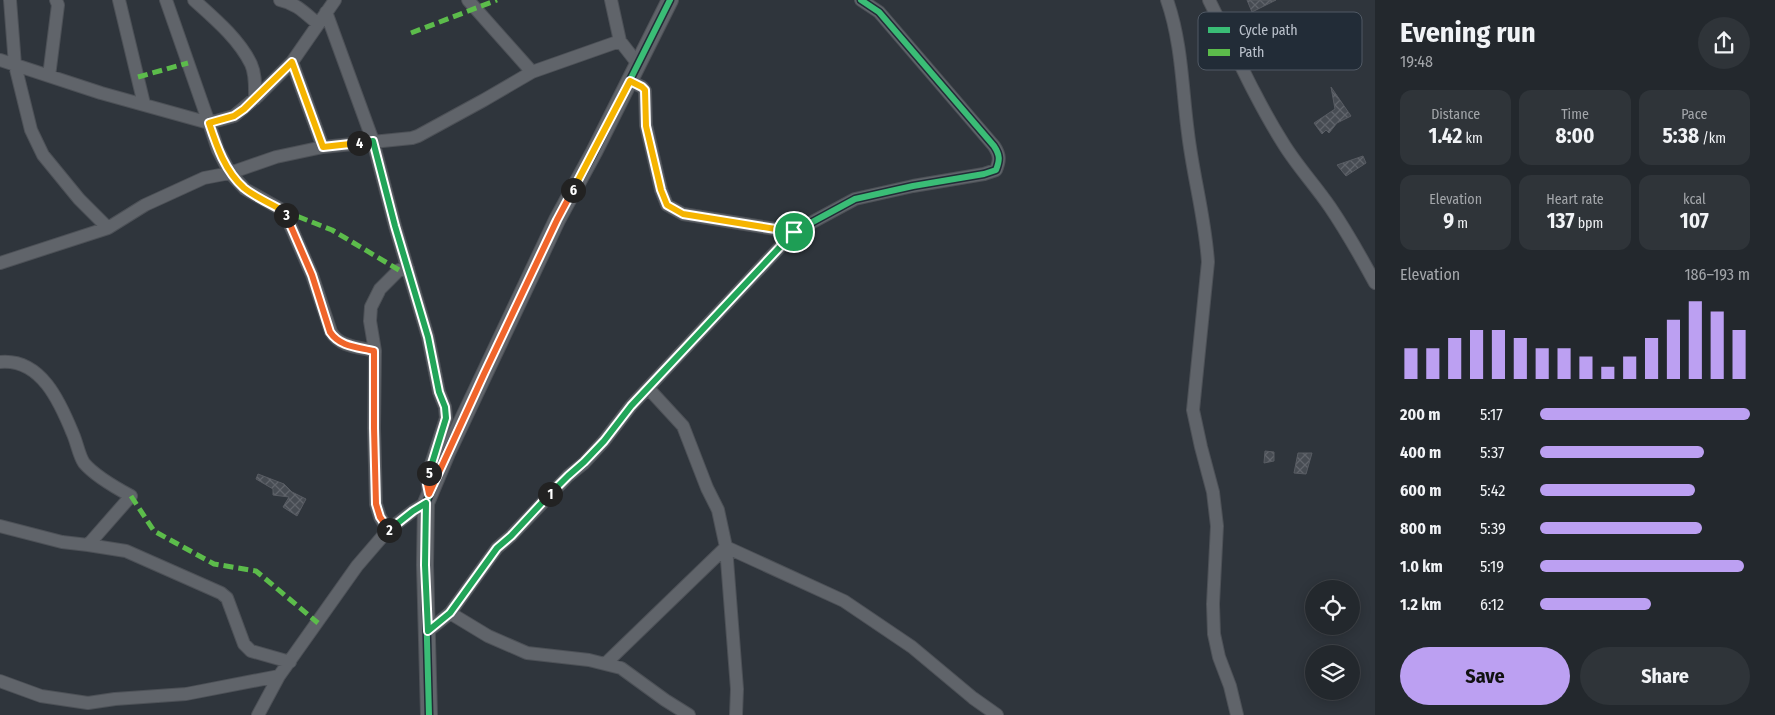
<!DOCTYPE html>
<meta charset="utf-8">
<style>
body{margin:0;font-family:"Fira Sans Condensed",sans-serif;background:#2f3439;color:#f1f3f6;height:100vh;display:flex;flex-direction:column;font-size:19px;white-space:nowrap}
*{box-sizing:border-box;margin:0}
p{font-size:16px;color:#a3a6aa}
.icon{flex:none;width:28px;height:28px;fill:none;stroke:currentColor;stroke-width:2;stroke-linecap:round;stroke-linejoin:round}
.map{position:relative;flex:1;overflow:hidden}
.drawer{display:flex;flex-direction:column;background:#23282d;width:400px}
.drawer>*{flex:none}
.tools{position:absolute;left:1305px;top:580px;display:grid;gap:10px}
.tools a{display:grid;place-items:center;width:55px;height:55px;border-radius:50%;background:#23282d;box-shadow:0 2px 12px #0003,0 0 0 1px #404449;font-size:25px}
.pin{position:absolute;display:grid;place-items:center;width:42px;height:42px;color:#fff;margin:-21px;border:2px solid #fff;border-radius:50%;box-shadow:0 1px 5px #0007}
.km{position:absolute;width:25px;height:25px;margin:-12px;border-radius:50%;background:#222;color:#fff;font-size:14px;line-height:25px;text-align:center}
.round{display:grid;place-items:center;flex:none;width:52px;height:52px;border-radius:26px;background:#2f3439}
.head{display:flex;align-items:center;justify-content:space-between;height:85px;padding:0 25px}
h1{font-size:28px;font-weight:700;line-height:38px}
.metrics{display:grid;grid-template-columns:repeat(3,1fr);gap:8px;height:85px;padding:5px 25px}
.metrics div{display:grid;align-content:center;border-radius:12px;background:#2f3439;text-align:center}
.metrics b{font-size:21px;font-weight:700}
.metrics small{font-size:14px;font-weight:400}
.metrics p{font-size:14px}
.chart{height:140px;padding:10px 25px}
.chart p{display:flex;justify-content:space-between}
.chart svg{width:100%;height:90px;margin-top:5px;stroke:#bca0f2;stroke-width:6}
.action{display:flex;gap:10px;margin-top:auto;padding:10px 25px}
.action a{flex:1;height:58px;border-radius:30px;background:#bca0f2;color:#111;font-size:20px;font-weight:700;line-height:58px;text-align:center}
.action a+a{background:#2f3439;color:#f1f3f6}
ul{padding:0 25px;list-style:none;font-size:16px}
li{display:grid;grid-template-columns:80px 60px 1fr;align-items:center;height:38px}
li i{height:12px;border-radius:6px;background:#bca0f2}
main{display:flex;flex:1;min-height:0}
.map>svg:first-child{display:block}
.building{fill:url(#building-cross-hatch);stroke:#585c63}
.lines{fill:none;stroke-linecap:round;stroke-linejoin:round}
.minor-casing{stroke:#4d5157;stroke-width:14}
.tertiary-casing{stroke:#4d5157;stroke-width:18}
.minor{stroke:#60646a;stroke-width:12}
.tertiary{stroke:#60646a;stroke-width:16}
.quiet{stroke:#5cbc4b;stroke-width:5;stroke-dasharray:10 5;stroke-linecap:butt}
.cycleway-casing{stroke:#222c37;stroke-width:9}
.cycleway{stroke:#3abd76;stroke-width:6}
.split-1-casing{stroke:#fff;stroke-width:10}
.split-2-casing{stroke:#fff;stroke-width:10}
.split-3-casing{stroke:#fff;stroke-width:10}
.split-4-casing{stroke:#fff;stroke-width:10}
.split-5-casing{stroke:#fff;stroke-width:10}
.split-6-casing{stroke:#fff;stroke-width:10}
.split-7-casing{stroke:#fff;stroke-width:10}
.split-1{stroke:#22a559;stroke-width:6}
.split-2{stroke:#22a559;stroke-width:6}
.split-3{stroke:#f0652b;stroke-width:6}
.split-4{stroke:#f5b400;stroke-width:6}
.split-5{stroke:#22a559;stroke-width:6}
.split-6{stroke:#f0652b;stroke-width:6}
.split-7{stroke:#f5b400;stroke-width:6}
.key{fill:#222c37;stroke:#505964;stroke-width:1}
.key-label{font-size:14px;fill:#bbc2cc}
</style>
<main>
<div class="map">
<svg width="1375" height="715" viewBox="0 0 1375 715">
<defs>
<pattern id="building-cross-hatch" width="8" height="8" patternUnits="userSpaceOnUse" patternTransform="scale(1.25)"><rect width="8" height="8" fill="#474c53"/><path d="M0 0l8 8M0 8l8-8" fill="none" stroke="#60646b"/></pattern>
</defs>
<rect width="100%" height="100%" fill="#2f353c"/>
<!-- building -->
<path class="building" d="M1247,0H1276L1252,12Z
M1331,87L1351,116L1337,123L1329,133L1326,130L1322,134L1314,123L1335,109Z
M1363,156L1366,163L1346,176L1337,165Z
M1265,451L1274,452V461L1264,463Z
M1298,453H1312L1306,474L1294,473Z
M258,474L284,484L292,492L306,499L297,516L283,507L289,497L273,495V489L256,479Z"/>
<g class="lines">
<defs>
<path id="minor" d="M119,0L144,104
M166,0L209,123L218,150L230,173L245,189L284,211L312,275L331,332C340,347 358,347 375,351
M194,0C214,18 239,39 251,64C256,75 255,87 255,99
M280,0C296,3 306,14 318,24
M468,0L532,72L620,41L638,64
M611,0L620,41
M1167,0C1182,43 1182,88 1188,133C1193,176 1205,217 1208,262L1193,410L1201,447L1213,492L1217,526L1213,604L1214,634L1219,657L1230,686L1237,715
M1209,0C1233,48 1254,97 1283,143C1297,166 1315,185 1330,207C1347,232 1361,257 1375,283
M326,12L373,141L395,226L428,337L439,392L445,407L446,418L427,477L429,494
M0,60L101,93L209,123L234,116L258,96L292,62L335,0
M292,62L323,147
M49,76L58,5L56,0
M630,81L642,87L645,91L646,125L661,190L667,205L683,214L794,232
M108,228L145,205L204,178L230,173L276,157L323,147L412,138L418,136L484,100L532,72
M0,263L108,228L79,199L43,155L31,130L15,65L10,0
M0,362C41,358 60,402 73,434C77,443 79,456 84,463C94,475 118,489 131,496L88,545L62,542L0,526
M648,388L683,426L707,488L718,510L726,547L737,689L736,715
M388,530L380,517L376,504L374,428L375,351L370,321L371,307L380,289L399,270L408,269
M88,545L126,551L221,593L227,598L244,644L251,651L290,662
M726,547L844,601L912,647L973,698L997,715
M450,613L488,636L527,653L589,660L621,668L665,700L689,715
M428,631L450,613L497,548L511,536L568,476L584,463L604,441L631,406L794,232L855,199L913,186L984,174L996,170C1000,160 1000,155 994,146L879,12L861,0
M605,664L726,547
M0,681L41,696L88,703L115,699L186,694L279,676
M258,715L279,676L357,566L388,530L413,511L426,503"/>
<path id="tertiary" d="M429,715L425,565L426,503L447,453L557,220L594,152L670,0"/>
</defs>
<!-- minor casing -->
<use href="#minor" class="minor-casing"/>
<!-- tertiary casing -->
<use href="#tertiary" class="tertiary-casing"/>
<!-- minor -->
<use href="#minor" class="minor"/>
<!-- tertiary -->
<use href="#tertiary" class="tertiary"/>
<!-- quiet -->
<path class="quiet" d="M411,33L497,0
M138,77L188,63
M284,211L332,230L399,270
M131,496L154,531L214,564L256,571L318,623"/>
<defs>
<path id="cycleway" d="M428,631L450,613L497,548L511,536L568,476L584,463L604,441L631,406L794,232L855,199L913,186L984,174L996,170C1000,160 1000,155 994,146L879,12L861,0
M429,715L425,565L426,503L447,453L557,220L594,152L670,0"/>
</defs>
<!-- cycleway casing -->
<use href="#cycleway" class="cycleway-casing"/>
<!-- cycleway -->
<use href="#cycleway" class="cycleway"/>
</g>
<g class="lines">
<defs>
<path id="split-1" d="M550,494L568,476L584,462L604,441L631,406L794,232"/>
<path id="split-2" d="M389,530L413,511L426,503L425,565L428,631L450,613L497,548L511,536L550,494"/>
<path id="split-3" d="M286,215L312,275L330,332C340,347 358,347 374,351V428L376,504L380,517L389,530"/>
<path id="split-4" d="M286,215L284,211C271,204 255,197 244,188C225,171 217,147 209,123L234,116L244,109L292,62L323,147L359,143"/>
<path id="split-5" d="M359,143L373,141L395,226L428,337L439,392L445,407L446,418L429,473"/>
<path id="split-6" d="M429,473L427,484L429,494L484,374L557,220L573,190"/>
<path id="split-7" d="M573,190L630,81L642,87L645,90L646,126L661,190L667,205L683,214L794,232"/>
</defs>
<!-- split-1 casing -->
<use href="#split-1" class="split-1-casing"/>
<!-- split-2 casing -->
<use href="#split-2" class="split-2-casing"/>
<!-- split-3 casing -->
<use href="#split-3" class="split-3-casing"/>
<!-- split-4 casing -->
<use href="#split-4" class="split-4-casing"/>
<!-- split-5 casing -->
<use href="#split-5" class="split-5-casing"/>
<!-- split-6 casing -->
<use href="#split-6" class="split-6-casing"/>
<!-- split-7 casing -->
<use href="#split-7" class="split-7-casing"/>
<!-- split-1 -->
<use href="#split-1" class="split-1"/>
<!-- split-2 -->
<use href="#split-2" class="split-2"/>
<!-- split-3 -->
<use href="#split-3" class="split-3"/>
<!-- split-4 -->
<use href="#split-4" class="split-4"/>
<!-- split-5 -->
<use href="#split-5" class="split-5"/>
<!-- split-6 -->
<use href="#split-6" class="split-6"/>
<!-- split-7 -->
<use href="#split-7" class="split-7"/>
</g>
<!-- legend -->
<rect x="1198" y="12" width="164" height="58" rx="8" class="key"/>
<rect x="1208" y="27" width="22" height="6" fill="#3abd76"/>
<rect x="1208" y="49" width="22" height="7" fill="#5cbc4b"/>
<g class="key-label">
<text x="1239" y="35">Cycle path</text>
<text x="1239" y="57">Path</text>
</g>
</svg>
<div class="tools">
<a><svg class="icon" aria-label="locate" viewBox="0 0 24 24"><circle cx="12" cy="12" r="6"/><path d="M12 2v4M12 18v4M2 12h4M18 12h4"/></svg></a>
<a><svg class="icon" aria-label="layers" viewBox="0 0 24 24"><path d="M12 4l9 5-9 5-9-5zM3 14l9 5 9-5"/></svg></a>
</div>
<div class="pin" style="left:794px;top:232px;background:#1e9e55"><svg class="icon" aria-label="arrive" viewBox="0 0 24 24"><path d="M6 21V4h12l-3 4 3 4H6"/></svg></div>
<b class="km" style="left:550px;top:494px">1</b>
<b class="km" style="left:389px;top:530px">2</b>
<b class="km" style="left:286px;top:215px">3</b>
<b class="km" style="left:359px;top:143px">4</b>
<b class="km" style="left:429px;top:473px">5</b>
<b class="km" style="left:573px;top:190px">6</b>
</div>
<section class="drawer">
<div class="head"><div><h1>Evening run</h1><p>19:48</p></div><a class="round"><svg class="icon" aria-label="share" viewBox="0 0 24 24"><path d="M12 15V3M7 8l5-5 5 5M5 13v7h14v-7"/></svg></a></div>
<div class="metrics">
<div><p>Distance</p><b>1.42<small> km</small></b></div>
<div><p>Time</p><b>8:00</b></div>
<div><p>Pace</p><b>5:38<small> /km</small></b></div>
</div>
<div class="metrics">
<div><p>Elevation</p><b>9<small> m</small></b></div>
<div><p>Heart rate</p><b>137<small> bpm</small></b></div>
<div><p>kcal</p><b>107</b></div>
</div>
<div class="chart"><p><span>Elevation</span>186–193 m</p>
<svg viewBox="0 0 160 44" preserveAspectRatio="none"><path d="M5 44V29M15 44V29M25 44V24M35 44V20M45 44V20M55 44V24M65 44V29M75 44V29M85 44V33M95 44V38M105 44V33M115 44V24M125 44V15M135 44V6M145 44V11M155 44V20"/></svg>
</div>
<ul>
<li><b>200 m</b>5:17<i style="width:100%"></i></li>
<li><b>400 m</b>5:37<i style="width:78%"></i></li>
<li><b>600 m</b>5:42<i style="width:74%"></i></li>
<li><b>800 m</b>5:39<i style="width:77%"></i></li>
<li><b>1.0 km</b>5:19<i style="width:97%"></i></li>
<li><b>1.2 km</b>6:12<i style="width:53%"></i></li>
</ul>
<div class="action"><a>Save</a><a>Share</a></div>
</section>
</main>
